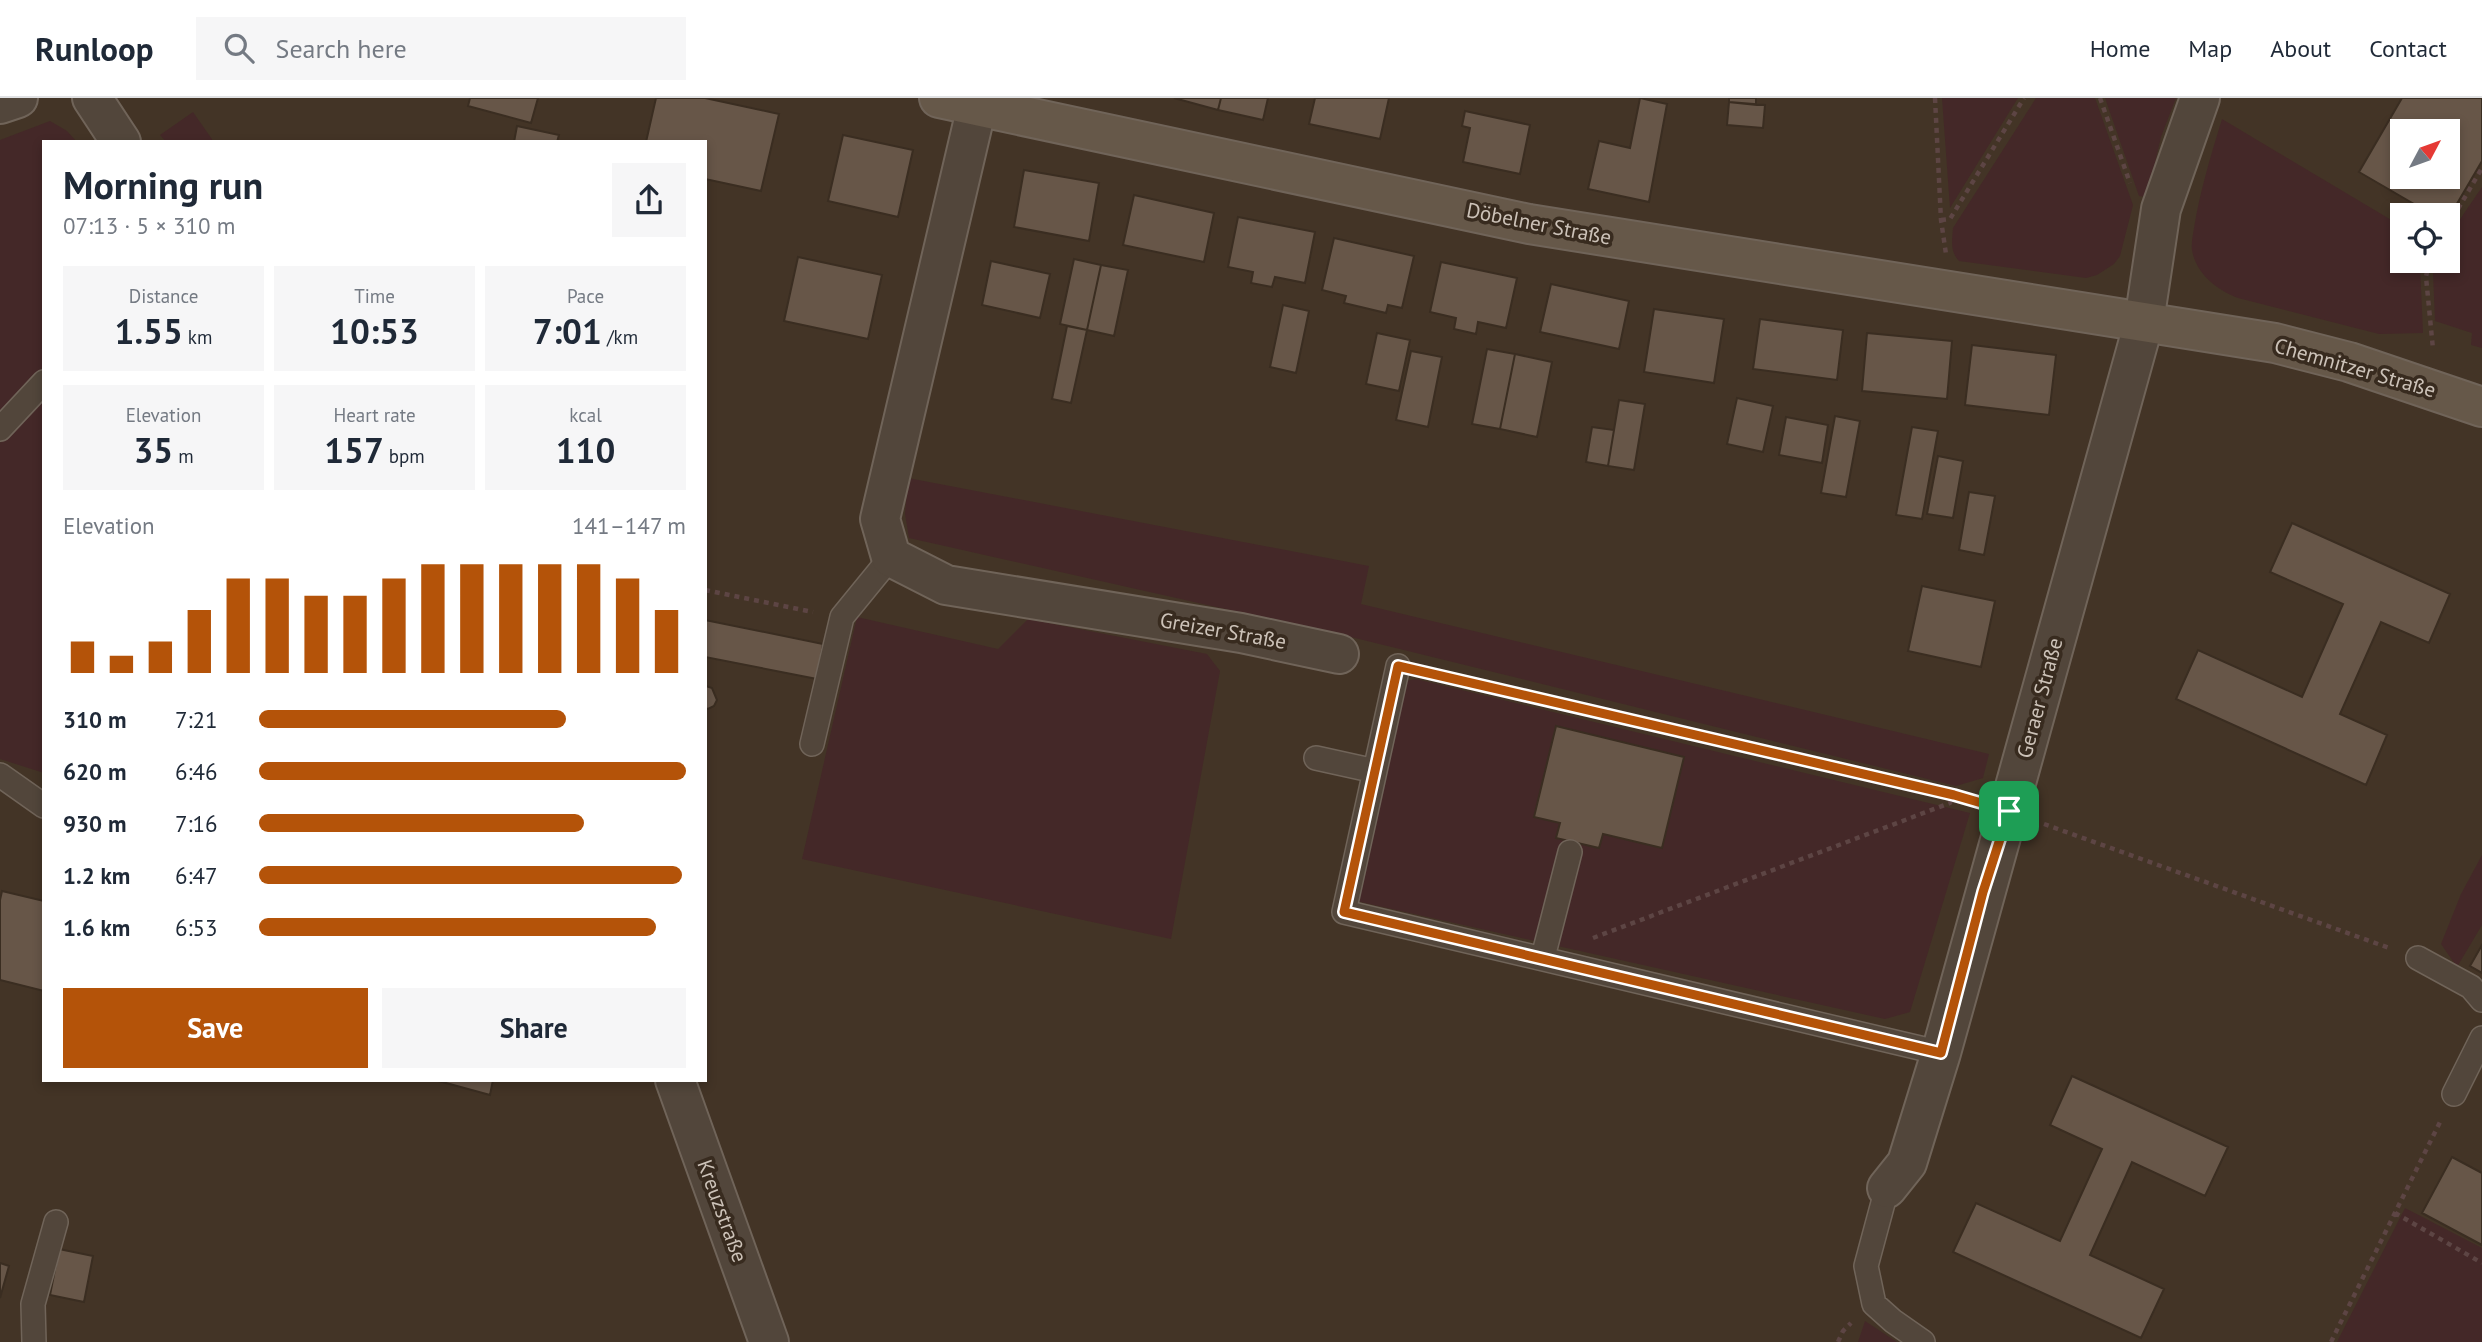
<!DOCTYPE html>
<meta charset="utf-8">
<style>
body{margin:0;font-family:"PT Sans",sans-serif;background:#f6f6f7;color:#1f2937;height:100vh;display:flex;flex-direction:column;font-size:26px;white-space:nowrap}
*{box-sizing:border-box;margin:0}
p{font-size:23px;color:#747a83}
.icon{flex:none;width:38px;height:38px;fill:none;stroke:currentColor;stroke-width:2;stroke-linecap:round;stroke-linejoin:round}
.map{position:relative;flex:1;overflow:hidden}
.details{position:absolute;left:42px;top:42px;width:665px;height:942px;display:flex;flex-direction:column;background:#fff;border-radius:0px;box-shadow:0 4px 10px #0003}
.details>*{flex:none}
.needle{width:46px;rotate:49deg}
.controls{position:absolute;left:2390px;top:21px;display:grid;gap:14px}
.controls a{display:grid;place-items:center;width:70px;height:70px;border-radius:0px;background:#fff;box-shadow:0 4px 10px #0003;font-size:35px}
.pin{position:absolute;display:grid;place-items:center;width:60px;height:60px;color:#fff;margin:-30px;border-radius:14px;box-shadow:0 4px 10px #0006}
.round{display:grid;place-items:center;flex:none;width:74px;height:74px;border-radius:0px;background:#f6f6f7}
.overview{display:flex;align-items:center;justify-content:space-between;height:119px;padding:0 21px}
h1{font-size:38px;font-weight:700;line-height:52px}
.metrics{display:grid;grid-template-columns:repeat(3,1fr);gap:10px;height:119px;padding:7px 21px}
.metrics div{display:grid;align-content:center;border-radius:0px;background:#f6f6f7;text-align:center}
.metrics b{font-size:35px;font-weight:700}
.metrics small{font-size:19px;font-weight:400}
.metrics p{font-size:19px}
.chart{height:196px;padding:14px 21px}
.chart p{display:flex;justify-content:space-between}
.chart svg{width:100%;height:126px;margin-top:7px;stroke:#b45309;stroke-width:6}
.action{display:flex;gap:14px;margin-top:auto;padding:14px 21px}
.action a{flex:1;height:80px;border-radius:0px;background:#b45309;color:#fff;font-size:28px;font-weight:700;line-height:80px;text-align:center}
.action a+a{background:#f6f6f7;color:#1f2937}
ul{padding:0 21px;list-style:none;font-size:23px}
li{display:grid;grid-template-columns:112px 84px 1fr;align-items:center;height:52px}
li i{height:18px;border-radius:9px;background:#b45309}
header{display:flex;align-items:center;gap:42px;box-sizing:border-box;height:98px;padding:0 35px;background:#fff;border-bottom:2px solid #e0e1e3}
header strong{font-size:33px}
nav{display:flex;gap:38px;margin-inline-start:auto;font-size:24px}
.search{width:490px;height:63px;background:#f6f6f7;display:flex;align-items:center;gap:18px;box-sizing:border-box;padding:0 24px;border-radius:0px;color:#747a83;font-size:26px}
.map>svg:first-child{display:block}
.green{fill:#442828}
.building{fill:#675648;stroke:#3a2d21;stroke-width:2;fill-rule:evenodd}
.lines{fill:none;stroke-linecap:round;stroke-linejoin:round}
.lane-casing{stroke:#706459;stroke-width:26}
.street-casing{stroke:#706459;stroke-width:42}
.secondary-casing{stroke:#706459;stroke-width:42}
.path{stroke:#5d4544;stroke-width:4.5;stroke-dasharray:5 5;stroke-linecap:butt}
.lane{stroke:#52463b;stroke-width:23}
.street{stroke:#52463b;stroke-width:38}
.secondary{stroke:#665849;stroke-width:38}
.route-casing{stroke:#fff;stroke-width:14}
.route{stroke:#b45309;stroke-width:9}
.labels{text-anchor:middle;stroke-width:7;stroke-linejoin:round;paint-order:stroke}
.street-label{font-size:21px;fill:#ccc2b8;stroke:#382b1f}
</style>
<header>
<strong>Runloop</strong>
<div class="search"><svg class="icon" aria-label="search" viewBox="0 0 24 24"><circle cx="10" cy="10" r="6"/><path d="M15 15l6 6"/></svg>Search here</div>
<nav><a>Home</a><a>Map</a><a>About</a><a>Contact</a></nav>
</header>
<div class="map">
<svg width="2482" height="1244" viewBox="0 0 2482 1244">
<rect width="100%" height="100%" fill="#433426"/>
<!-- green -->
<path class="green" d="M1942,0H2018L1950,110Z
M2036,0H2095L2133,107L2120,158L2114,166L2097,177L2086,180L1959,163C1950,154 1952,142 1953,130Z
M2105,0H2176L2161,39L2147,99L2139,98Z
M193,14L214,44H166L160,37Z
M2222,21L2403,129V163H2422L2420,168L2423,235L2379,236L2238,200C2217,192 2196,176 2192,152C2191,145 2193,137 2194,130C2200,93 2211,57 2222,21Z
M50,23L67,33L77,44H44V268L0,317V42Z
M2482,89V250L2471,247L2472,235L2435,223L2433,174L2437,163H2448V139Z
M44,296V675L0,661V345Z
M908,380L1369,468L1361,506L1989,656L1983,680L1956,688L1355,540L909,440L905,416Z
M857,519L998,551L1028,521L1207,556L1220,573L1171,841L802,761Z
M1416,581L1970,715L1910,914L1885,921L1356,803L1401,584Z
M2482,757V827L2457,869L2441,846L2461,796Z
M2405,1110L2482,1150V1244H2337Z
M1865,1223L1897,1244H1858Z"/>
<!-- building -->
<path class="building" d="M470,0H538L531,25L468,8Z
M656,0H705L779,16L761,93L705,81V44H646Z
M1174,0H1221L1218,12Z
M1221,0H1268L1263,22L1218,12Z
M1315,0H1389L1380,41L1309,26Z
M1640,0L1667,6L1649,104L1588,91L1599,43L1630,50Z
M1729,0H1756V7L1729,4Z
M2402,0H2482V63L2448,121V117H2433L2359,74ZM2403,33H2448V79H2403Z
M1729,4L1765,7L1763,30L1727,27Z
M1465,13L1530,27L1520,76L1463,64L1470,30L1462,28Z
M517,28L559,37L557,44H514Z
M843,37L913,52L898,119L828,103Z
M1024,72L1099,85L1089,143L1014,129Z
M1134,97L1214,115L1204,164L1123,147Z
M1238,119L1315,134L1305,185L1275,179L1272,189L1251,185L1253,174L1228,169Z
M1334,140L1414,158L1402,210L1388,207L1386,215L1344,205L1346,198L1322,192Z
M798,159L882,177L868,241L784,223Z
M1074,161L1101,167L1087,232L1060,226Z
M991,163L1050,176L1040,220L982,207Z
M1441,164L1517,180L1506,230L1478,224L1476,236L1454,231L1456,220L1430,214Z
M1101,167L1128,172L1114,238L1087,232Z
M1551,186L1629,203L1619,251L1540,234Z
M1283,207L1309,213L1296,275L1270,269Z
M1654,211L1724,221L1714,285L1644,274Z
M1760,221L1843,232L1837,282L1753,271Z
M1067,228L1087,232L1071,305L1052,301Z
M1377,235L1410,242L1399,293L1366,286Z
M1867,235L1952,243L1947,301L1862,293Z
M1972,247L2056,257L2049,317L1965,307Z
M1487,251L1515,256L1500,331L1472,326Z
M1411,253L1442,259L1428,329L1396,322Z
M1515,256L1552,264L1537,339L1500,331Z
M1737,300L1773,308L1763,354L1727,346Z
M1619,302L1645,306L1634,372L1608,368Z
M1835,318L1860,323L1846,399L1821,395Z
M1786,319L1828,327L1822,365L1779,357Z
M1592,329L1614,332L1608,368L1586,364Z
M1912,329L1938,333L1922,421L1896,417Z
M1938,358L1963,363L1953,420L1927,416Z
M1969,394L1995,398L1984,457L1959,452Z
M2292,425L2450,496L2429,545L2381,524L2340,616L2387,637L2366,687L2176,601L2198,552L2302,599L2343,506L2270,474Z
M1922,488L1995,503L1981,569L1908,553Z
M705,522L823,546L817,581L705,559Z
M706,588L712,590L717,602L714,608L708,611L705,610Z
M1556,628L1684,659L1662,750L1603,736L1599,750L1556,740L1560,725L1534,719Z
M2,793L44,803V893L0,882V802Z
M2482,847V875L2470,868Z
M2072,978L2228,1049L2205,1098L2132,1064L2090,1157L2164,1191L2141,1240L1953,1154L1976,1105L2060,1143L2102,1051L2050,1027Z
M435,982H493L490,997Z
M2452,1059L2482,1075V1147L2422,1115Z
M59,1151L93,1158L84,1204L50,1197Z
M0,1165L9,1168L0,1200Z"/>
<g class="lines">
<defs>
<path id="lane" d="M0,331L44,284
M1398,568L1344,814L1941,955
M812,646L842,519L891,459
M1316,660L1375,673
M0,677L44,708
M1543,859L1570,754
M2418,860L2471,889L2482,902
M2454,996L2482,940
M1887,1090L1866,1168L1874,1206L1893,1223L1923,1244
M34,1244L33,1206L56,1124"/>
<path id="street" d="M92,0L121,44
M980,0L977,8L880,421L891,459L946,487L1241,535L1339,556
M0,6L18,0
M675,982L769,1244
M1887,1090L1907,1065L1941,955L2144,224L2161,111L2200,0"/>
<path id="secondary" d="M939,0L1529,126L2275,245L2349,264L2482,309"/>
</defs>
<!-- lane casing -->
<use href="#lane" class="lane-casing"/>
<!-- street casing -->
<use href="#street" class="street-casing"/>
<!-- secondary casing -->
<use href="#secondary" class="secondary-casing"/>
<!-- path -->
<path class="path" d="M1935,0L1941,122L1946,156
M2100,0L2130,85
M1941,122L1950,121L2024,0
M2448,128L2482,70
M2429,163L2426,179L2433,251
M705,492L813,514
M1426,574L1973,703
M2044,726L2392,851
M1593,840L1950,705L1953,697
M2395,1115L2482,1165
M1838,1244L1843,1233L1851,1225
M2331,1244L2441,1022"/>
<!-- lane -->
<use href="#lane" class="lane"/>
<!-- street -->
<use href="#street" class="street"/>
<!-- secondary -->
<use href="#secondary" class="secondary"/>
</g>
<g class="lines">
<defs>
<path id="route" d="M1398,568L1954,697L2009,713L1983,794L1941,955L1344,814Z"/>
</defs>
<!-- route casing -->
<use href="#route" class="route-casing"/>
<!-- route -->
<use href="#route" class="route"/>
</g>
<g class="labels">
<!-- street labels -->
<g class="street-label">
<text transform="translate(1539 126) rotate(11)" y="7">Döbelner Straße</text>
<text transform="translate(2355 270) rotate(16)" y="7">Chemnitzer Straße</text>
<text transform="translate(1223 533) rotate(10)" y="7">Greizer Straße</text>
<text transform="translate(2040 600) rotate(-75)" y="7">Geraer Straße</text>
<text transform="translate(722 1113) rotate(70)" y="7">Kreuzstraße</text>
</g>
</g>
</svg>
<div class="controls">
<a><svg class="needle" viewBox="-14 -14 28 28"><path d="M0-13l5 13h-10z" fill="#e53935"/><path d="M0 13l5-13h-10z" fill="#747a83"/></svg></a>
<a><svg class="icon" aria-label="locate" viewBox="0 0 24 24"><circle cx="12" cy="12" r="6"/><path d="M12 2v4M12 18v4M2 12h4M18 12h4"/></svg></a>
</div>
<div class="pin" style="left:2009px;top:713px;background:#1e9e55"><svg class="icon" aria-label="arrive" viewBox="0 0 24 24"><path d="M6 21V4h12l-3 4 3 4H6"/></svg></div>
<section class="details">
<div class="overview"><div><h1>Morning run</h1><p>07:13 · 5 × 310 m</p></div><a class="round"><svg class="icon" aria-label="share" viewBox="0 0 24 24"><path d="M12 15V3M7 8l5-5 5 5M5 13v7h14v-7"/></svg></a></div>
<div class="metrics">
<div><p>Distance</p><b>1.55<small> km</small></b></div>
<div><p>Time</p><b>10:53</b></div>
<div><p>Pace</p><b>7:01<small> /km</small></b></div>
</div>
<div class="metrics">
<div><p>Elevation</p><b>35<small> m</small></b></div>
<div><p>Heart rate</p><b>157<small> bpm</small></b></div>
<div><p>kcal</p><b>110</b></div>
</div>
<div class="chart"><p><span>Elevation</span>141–147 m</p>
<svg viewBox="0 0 160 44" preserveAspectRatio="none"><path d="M5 44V33M15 44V38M25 44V33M35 44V22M45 44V11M55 44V11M65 44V17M75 44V17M85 44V11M95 44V6M105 44V6M115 44V6M125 44V6M135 44V6M145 44V11M155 44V22"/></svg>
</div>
<ul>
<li><b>310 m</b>7:21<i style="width:72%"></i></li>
<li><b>620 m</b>6:46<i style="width:100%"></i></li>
<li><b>930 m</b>7:16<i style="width:76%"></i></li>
<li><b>1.2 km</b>6:47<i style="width:99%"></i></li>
<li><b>1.6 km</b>6:53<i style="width:93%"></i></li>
</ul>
<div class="action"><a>Save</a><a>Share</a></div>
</section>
</div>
